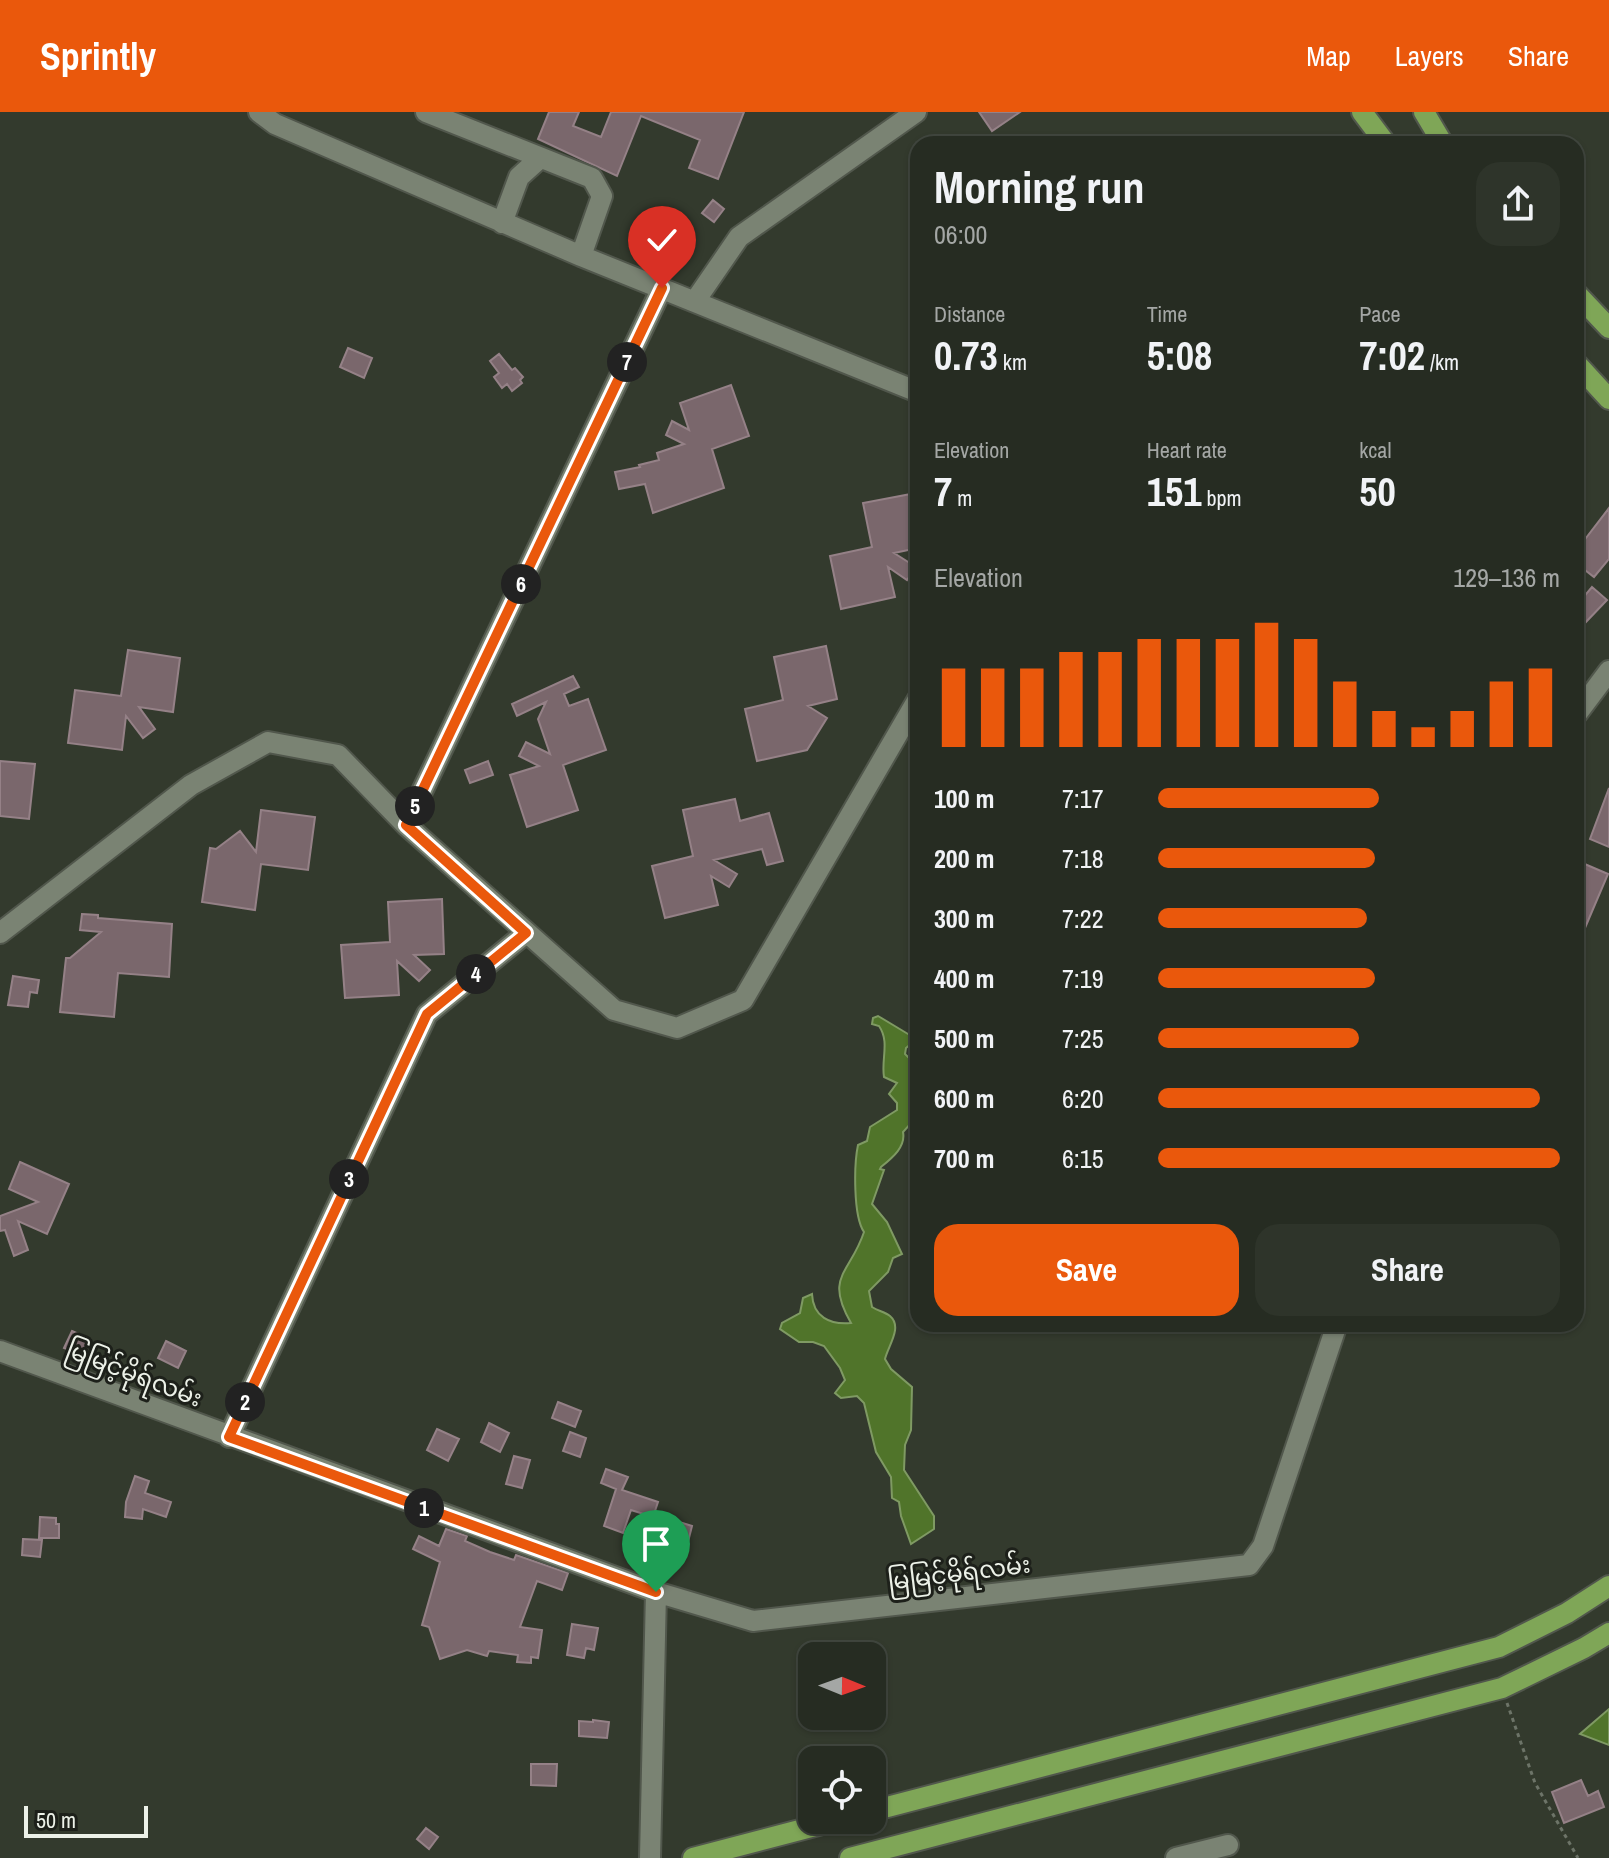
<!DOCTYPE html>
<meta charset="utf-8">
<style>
body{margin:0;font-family:"Archivo Narrow","Noto Sans Myanmar",sans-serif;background:#2e342a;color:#f1f3f6;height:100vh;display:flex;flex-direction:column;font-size:30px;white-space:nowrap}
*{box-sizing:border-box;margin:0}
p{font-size:26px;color:#a4a7a5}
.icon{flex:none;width:44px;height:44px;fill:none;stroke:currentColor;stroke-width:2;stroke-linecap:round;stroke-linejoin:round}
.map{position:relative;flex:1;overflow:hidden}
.side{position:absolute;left:910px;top:24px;width:674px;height:1196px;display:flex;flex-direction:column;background:#262c22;border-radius:24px;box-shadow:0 2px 6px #0004,0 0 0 2px #424840}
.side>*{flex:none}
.needle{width:52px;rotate:91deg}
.controls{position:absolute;left:798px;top:1530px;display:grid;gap:16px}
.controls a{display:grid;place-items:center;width:88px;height:88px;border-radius:16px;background:#262c22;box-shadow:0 2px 6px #0004,0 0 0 2px #424840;font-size:40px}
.scale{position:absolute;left:24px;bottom:20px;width:124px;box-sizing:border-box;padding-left:8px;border:4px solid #ecf1e8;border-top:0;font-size:22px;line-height:28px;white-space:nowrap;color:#ecf1e8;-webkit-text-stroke:6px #1d201a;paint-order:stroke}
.pin{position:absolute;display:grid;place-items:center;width:68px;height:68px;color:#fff;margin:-82px -34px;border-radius:50% 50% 50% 0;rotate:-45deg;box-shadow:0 0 8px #0007}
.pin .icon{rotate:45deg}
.km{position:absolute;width:40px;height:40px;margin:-20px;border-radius:50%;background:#222;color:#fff;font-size:22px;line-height:40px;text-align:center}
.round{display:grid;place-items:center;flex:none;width:84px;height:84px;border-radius:24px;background:#2e342a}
.summary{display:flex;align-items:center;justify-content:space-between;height:136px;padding:0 24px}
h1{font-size:44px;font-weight:700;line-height:60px}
.stats{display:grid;grid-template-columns:repeat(3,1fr);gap:12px;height:136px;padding:8px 24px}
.stats div{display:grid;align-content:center}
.stats b{font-size:40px;font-weight:700}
.stats small{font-size:22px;font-weight:400}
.stats p{font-size:22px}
.chart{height:224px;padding:16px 24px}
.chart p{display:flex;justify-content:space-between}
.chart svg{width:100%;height:144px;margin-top:8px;stroke:#ea580c;stroke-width:6}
.button{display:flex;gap:16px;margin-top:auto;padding:16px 24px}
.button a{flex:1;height:92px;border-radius:24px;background:#ea580c;color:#fff;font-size:32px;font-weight:700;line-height:92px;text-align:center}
.button a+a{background:#2e342a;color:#f1f3f6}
ul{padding:0 24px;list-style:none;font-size:26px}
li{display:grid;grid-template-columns:128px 96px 1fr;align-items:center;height:60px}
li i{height:20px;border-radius:10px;background:#ea580c}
header{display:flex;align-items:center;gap:48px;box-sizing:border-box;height:112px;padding:0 40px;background:#ea580c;color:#fff}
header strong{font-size:38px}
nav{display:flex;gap:44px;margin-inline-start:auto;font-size:28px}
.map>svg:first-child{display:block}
.water{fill:#50742a;stroke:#7f9a63;stroke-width:2}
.building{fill:#7a676c;stroke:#958187;stroke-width:2}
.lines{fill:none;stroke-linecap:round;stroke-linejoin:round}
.minor-casing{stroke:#51574c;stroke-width:24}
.major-casing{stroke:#51574c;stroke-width:24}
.path{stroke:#6d7468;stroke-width:3;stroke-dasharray:4 4;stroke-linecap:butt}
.minor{stroke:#7a8373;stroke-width:20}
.major{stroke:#7fa657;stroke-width:20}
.route-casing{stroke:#fff;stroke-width:16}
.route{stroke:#ea580c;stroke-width:10}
.labels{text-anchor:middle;stroke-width:6;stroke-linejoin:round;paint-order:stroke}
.street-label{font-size:24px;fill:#ecf1e8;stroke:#1d201a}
</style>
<header>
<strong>Sprintly</strong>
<nav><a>Map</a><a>Layers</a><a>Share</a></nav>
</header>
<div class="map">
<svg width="1609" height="1746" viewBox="0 0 1609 1746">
<rect width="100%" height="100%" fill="#333a2d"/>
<!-- water -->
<path class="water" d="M878,904L908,922L913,920L918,911V926L906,936L905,942L910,947V964L918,979V1008L913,1009L903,1020C906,1035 892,1046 881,1055L880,1057L884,1058L872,1092L887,1110L902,1142L893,1146L888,1160L869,1179L872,1195C878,1199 885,1200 890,1204C903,1215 888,1234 885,1247L891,1257L912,1275L911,1318L905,1333L904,1358L934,1404V1417L911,1432L901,1404L899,1390L892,1386L891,1365L876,1340L864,1291L857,1284L841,1286L835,1281L845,1268L840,1256L824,1234L813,1230H799L780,1217L782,1211L800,1201L803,1186L812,1182C813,1205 830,1213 851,1211C824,1164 850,1162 864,1120C853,1104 854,1052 858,1033L867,1029L870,1015L897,998V991L889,982L897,971L884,965C881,947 890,930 879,914L872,912L873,906Z
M1609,1597V1633L1580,1622Z"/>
<!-- building -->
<path class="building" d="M549,0H579L573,14L601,25L611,0H744L718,67L689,56L700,28L641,4L617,64L538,27Z
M979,0H1020L992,19Z
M713,88L724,97L714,110L702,101Z
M348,236L372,246L364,266L340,255Z
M499,242L512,258L515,256L523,265L520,268L522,271L512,279L507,272L502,276L494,265L499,261L490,249Z
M731,273L749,324L712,337L724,376L653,401L645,372L619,377L615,360L640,355L639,353L659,348L657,341L684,332L666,323L672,309L689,318L680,291Z
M916,381L918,436L894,441L916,455L907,468L888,455L895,485L841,497L830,444L872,435L863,391Z
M1609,396V447L1594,465L1576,451V439Z
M1592,475L1607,488L1584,512L1576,505V494Z
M826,534L837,587L808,594L827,606L807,638L757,649L745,597L783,588L774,545Z
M128,538L180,546L173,600L139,595L155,617L143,626L126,604L122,638L68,631L75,578L121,584Z
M573,564L579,575L564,582L569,594L588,587L606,638L563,653L578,698L527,715L510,663L539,654L519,644L526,630L550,642L538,607L546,590L517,604L512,592Z
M0,649L35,652L29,707L0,704Z
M488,649L493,663L470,671L465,658Z
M1609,676V735L1590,727Z
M735,687L740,709L769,701L783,749L767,753L762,737L714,748L737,762L729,775L711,764L718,793L665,806L652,754L693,744L683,698Z
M261,698L315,705L308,758L261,752L255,798L202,790L210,736L216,737L240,719L256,740Z
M1580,750L1608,762L1576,837V760Z
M442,787L444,842L414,843L430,858L419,869L397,849L399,883L345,886L341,833L390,830L388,790Z
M82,802L98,803V806L172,812L169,865L118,861L114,905L60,900L66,846H70L101,820L80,818Z
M13,864L39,868L37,881L30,880L28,895L8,893Z
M20,1050L69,1072L47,1122L18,1109L28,1138L14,1144L5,1118L0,1119V1104L38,1090L9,1077Z
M72,1219L90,1227L83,1244L64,1236Z
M166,1229L186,1239L178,1256L158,1246Z
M558,1290L581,1299L575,1315L552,1306Z
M489,1311L509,1321L500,1340L481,1330Z
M437,1317L459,1327L448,1349L427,1338Z
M570,1320L586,1326L580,1345L563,1339Z
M514,1344L530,1348L522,1376L506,1372Z
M606,1357L628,1365L622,1378L658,1390L653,1405L631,1398L623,1421L604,1414L616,1377L601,1371Z
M135,1364L149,1369L145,1381L171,1390L166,1405L143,1397L142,1407L125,1405L126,1390Z
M40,1405L56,1406V1412H59V1426H39Z
M676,1409L692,1414L687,1434L671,1429Z
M446,1417L467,1424L465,1429L490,1440L514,1448L516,1443L568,1461L562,1478L537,1469L520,1515L542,1518L538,1546L531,1545V1551L517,1550L518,1543L489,1539L487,1544L467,1538L440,1547L429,1515L422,1513L440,1450L413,1437L419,1424L439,1434Z
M23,1427L42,1428L40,1445L22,1443Z
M572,1512L598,1516L594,1538L586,1536L584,1546L567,1543Z
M593,1608L609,1610L607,1626L579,1624V1609L593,1610Z
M531,1652H557L556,1674L531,1673Z
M1581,1668L1588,1684L1598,1679L1604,1695L1564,1711L1552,1680Z
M426,1716L438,1725L429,1737L417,1727Z"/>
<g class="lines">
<defs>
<path id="minor" d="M259,0L275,12L581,144L918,280
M426,0L592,66L602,84L581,144
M502,111L519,65L540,46
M695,189L739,125L916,0
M1576,603L1609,559
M406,713L662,176
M0,821L191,673L268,630L338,643L406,713L614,898L677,916L743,888L918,587
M0,1239L656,1480
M229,1325L427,902L526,821
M650,1746L656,1480L753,1509L1249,1453L1263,1434L1337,1212
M1176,1746L1228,1733"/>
<path id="major" d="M1362,0L1386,32
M1424,0L1443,32
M1576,181L1609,216
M1576,251L1609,287
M872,1699L1499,1535L1567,1501L1609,1474
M693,1746L838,1708
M850,1746L1502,1576L1584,1536L1609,1521"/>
</defs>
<!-- minor casing -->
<use href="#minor" class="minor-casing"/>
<!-- major casing -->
<use href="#major" class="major-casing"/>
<!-- path -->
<path class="path" d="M1507,1591L1535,1671L1578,1746"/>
<!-- minor -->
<use href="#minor" class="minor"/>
<!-- major -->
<use href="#major" class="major"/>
</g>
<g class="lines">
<defs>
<path id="route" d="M656,1480L229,1325L427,902L526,821L406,713L662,176"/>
</defs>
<!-- route casing -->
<use href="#route" class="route-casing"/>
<!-- route -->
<use href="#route" class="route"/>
</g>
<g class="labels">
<!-- street labels -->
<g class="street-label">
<text transform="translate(134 1262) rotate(21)" y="8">မြမြင့်မိုရ်လမ်း</text>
<text transform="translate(959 1461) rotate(-7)" y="8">မြမြင့်မိုရ်လမ်း</text>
</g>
</g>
</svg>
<div class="controls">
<a><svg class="needle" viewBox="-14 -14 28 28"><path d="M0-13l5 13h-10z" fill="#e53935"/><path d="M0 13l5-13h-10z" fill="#a4a7a5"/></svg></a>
<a><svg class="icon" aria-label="locate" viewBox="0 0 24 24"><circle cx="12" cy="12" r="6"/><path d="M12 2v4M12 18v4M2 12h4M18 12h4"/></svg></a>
</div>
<div class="scale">50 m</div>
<div class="pin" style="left:656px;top:1480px;background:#1e9e55"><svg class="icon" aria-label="arrive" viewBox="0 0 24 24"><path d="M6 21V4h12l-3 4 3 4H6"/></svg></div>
<div class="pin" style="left:662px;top:176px;background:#d93025"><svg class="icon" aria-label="check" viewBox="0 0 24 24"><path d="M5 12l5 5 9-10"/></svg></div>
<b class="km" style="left:424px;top:1396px">1</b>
<b class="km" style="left:245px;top:1290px">2</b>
<b class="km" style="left:349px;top:1067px">3</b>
<b class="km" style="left:476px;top:862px">4</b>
<b class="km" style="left:415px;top:694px">5</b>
<b class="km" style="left:521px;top:472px">6</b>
<b class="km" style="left:627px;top:250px">7</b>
<section class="side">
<div class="summary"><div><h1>Morning run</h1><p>06:00</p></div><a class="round"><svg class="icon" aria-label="share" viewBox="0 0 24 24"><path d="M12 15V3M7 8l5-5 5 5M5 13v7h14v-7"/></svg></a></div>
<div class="stats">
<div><p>Distance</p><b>0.73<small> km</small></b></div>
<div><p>Time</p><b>5:08</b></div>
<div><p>Pace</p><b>7:02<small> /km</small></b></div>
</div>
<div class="stats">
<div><p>Elevation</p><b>7<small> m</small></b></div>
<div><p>Heart rate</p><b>151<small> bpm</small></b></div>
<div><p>kcal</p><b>50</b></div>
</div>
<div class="chart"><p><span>Elevation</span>129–136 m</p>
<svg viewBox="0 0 160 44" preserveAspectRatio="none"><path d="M5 44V20M15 44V20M25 44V20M35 44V15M45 44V15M55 44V11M65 44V11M75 44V11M85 44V6M95 44V11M105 44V24M115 44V33M125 44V38M135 44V33M145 44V24M155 44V20"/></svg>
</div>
<ul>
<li><b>100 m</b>7:17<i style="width:55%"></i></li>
<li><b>200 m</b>7:18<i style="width:54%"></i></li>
<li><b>300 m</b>7:22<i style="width:52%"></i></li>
<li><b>400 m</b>7:19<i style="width:54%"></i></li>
<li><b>500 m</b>7:25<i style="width:50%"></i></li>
<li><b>600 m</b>6:20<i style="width:95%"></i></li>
<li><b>700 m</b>6:15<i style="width:100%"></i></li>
</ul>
<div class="button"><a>Save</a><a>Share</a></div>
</section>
</div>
